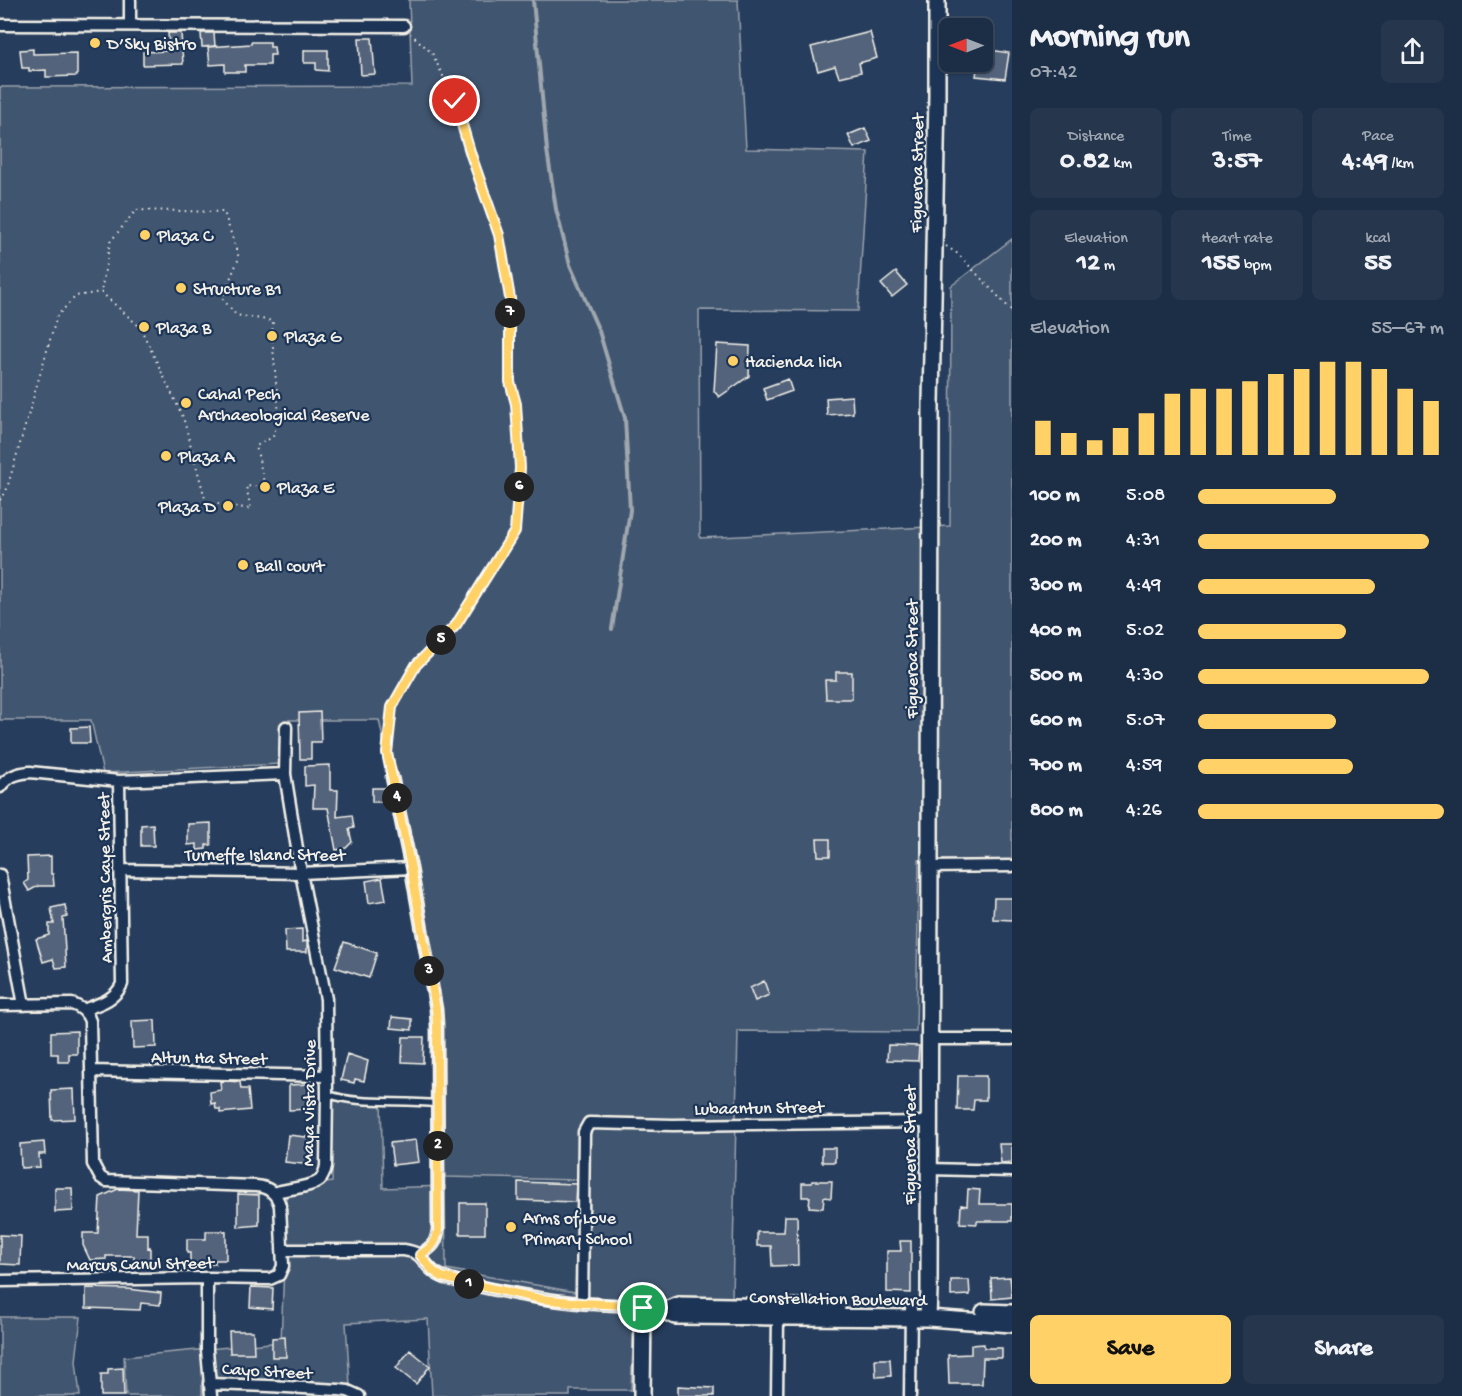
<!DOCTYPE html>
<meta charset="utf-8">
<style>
body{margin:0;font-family:"Gochi Hand",sans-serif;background:#25364d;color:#f1f3f6;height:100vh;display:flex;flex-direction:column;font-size:22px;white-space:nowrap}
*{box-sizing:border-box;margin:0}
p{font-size:20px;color:#a0a8b3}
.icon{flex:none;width:33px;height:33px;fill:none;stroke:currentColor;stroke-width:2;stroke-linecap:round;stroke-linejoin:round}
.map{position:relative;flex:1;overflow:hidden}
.side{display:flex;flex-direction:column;background:#1c2e46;width:450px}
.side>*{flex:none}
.needle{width:39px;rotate:270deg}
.buttons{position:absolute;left:939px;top:18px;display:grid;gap:12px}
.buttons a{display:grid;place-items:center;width:54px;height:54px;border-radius:9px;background:#1c2e46;box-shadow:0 2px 4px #0004,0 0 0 2px #3a4a5f;font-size:30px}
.pin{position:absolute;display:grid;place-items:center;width:51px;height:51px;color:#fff;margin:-26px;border:3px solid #fff;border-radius:50%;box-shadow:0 2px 6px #0007}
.km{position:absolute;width:30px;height:30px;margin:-15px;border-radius:50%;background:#222;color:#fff;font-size:16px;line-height:30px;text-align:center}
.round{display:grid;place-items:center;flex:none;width:63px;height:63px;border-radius:9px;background:#25364d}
.headline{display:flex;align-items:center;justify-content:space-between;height:102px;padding:0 18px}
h1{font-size:33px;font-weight:700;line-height:45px}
.figures{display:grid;grid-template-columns:repeat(3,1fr);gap:9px;height:102px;padding:6px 18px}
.figures div{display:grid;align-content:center;border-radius:9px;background:#25364d;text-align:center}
.figures b{font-size:26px;font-weight:700}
.figures small{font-size:16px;font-weight:400}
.figures p{font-size:16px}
.chart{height:168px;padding:12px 18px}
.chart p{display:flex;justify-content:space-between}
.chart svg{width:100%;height:108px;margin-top:6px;stroke:#ffd166;stroke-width:6}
.action{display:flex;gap:12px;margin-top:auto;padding:12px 18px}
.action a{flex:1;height:69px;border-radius:9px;background:#ffd166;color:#111;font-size:24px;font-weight:700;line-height:69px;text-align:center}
.action a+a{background:#25364d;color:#f1f3f6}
ul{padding:0 18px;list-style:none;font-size:20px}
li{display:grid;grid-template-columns:96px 72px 1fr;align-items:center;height:45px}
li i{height:15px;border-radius:8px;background:#ffd166}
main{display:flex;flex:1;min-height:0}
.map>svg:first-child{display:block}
.built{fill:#334966}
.green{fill:#40546f;stroke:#9aa2ac;stroke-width:1.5}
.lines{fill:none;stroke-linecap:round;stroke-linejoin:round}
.stream{stroke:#9fa7ae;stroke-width:4}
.building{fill:#52647b;stroke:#f4f1e8;stroke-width:1.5}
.lane-casing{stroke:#f4f1e8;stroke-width:10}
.street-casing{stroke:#f4f1e8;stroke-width:15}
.secondary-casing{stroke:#f4f1e8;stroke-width:20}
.path{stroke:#f4f1e8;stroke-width:2;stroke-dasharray:1.5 4.5;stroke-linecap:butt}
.lane{stroke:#1d3557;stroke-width:5}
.street{stroke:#1d3557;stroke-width:10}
.secondary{stroke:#1d3557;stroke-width:15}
.route-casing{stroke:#fff;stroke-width:12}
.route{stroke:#ffd166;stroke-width:8}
.poi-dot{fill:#ffd166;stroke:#1d3557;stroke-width:2}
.labels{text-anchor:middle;stroke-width:4.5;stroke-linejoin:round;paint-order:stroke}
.poi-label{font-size:18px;fill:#f4f1e8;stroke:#1d3557;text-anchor:start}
.street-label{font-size:18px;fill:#f4f1e8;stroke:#1d3557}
</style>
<main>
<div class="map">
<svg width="1012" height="1396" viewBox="0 0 1012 1396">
<rect width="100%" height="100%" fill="#263d5d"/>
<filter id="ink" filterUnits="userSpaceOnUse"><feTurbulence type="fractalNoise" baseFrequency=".0167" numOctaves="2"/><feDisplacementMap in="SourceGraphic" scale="12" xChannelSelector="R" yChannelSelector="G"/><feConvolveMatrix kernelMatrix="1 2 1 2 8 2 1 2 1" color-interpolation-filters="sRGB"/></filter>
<g filter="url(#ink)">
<!-- built -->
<path class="built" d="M445,1177L578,1180L576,1292L446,1269Z"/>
<!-- green -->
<path class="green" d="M409,0H738L746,149L868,152L858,311L699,310L700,538L950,526L951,286L1012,239V860H919L916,1032L738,1031L732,1298L635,1301L631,1390H570V1396H432L428,1319L346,1323L350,1385L202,1380V1396H126L124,1357L281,1342L287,1189L332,1182L333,1101H381L383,1188L445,1186L446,1269L575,1292L578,1180L445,1177L442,1017L379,720H284L279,764L103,773L91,720H0V87L412,86Z
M0,1317H81L76,1361L80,1396H0Z"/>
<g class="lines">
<!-- stream -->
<path class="stream" d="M533,0L547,150L556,209L570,265L599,331L625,418L630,510L612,629"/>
</g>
<!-- building -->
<path class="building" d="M870,32L877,58L859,63L861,72L839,77L835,66L818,71L811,47Z
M168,33H181L183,64L143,65V52L169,51Z
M201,33H214L215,46L202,47Z
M359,38H372L375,74L361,75Z
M251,42H270V47H274L275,55H270V65H245V72H225V64L210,65L208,47L251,44Z
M33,49V54L77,53V76L46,77V70L29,71V68H22L20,50Z
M985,49L1009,53L1005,79L976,76L978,62H982V54Z
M304,50H328V71L316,70V63H304Z
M865,128L871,141L854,148L848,135Z
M896,272L907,285L892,297L881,284Z
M717,344L750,346L749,376L719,397L714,391Z
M788,379L792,391L767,400L763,388Z
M852,396L853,413L827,415L826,398Z
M836,672H852V699H826L825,680H836Z
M320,712L321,742H311V759H300L299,713Z
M89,727L90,743H71V728Z
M330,765V790H338L337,817L352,815L354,828L349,829L352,842L346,848L336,850L328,808H313L314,785L305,786V766Z
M372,788H387L388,802H372Z
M211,823V845H206V849L197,850V844L188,845V824Z
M153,824L154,846H141V825Z
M817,839H830V856H818Z
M51,856V874H53L54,886H38L29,891L24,883L28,880L27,857Z
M382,878L386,900L369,903L366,881Z
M994,898H1012V920L993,919Z
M65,905L67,917L63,918L66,967L56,968L53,959L43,962L36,939L49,935V924H54L51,908Z
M302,929V942L307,941V952H286L285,930Z
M344,942L377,953L369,978L335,967Z
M764,981L769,995L755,1001L750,988Z
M392,1017L412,1019V1030L391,1028Z
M155,1020L156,1047L133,1048L132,1021Z
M77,1031V1054H69V1062H58V1054H51V1032Z
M403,1037H424L423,1063L402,1062Z
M888,1045L919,1046L918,1061L887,1060Z
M347,1054L368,1061L364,1081L355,1079L354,1083L341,1080Z
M958,1076H986V1100H974L973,1110H957Z
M227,1081L240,1082L241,1089H248L250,1110L220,1113V1109H216L215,1103L211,1104L210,1092L221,1090L220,1082Z
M310,1084V1109L289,1110V1085Z
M74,1089L75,1119L52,1120L51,1090Z
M288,1135L315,1138L312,1165L285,1162Z
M416,1140L419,1162L393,1165L390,1143Z
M44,1142L45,1154H39L40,1167L21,1168L20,1144Z
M999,1144H1012V1162L1001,1163Z
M822,1148H835V1162H822Z
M812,1181H832L831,1198L824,1197L823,1208L809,1207L810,1197H802V1183H812Z
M518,1182L576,1184L575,1202L518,1200Z
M55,1188H72L73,1211L55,1212Z
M118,1189L138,1190L136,1234H148V1248L150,1247V1263H148V1266H134V1256H106V1259L90,1260L83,1245V1233H98L100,1197Z
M968,1189L980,1190L979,1204H1012V1221H977V1224L960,1223L961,1205L967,1206Z
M238,1194L259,1195V1225L238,1227Z
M460,1203H485V1234H460Z
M785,1216H797L798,1265L772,1266L771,1246H757V1232H784Z
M206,1231H226V1260H215V1264H211V1266L190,1265V1253H187V1239H206Z
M0,1235L21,1236L20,1265L0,1264Z
M900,1241H911V1293L887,1292V1251H901Z
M1010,1277L1012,1297L992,1299L991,1278Z
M951,1280H969L970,1295L951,1296Z
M251,1287L273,1288L272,1309L250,1307Z
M86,1288L128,1289L161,1293L160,1305L141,1303L140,1310L86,1308Z
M229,1331H253L254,1353H230Z
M285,1337L286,1357H272V1338Z
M984,1344V1348H1002V1358H983L982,1384H949L948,1355L971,1354V1345Z
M410,1350L430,1366L416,1384L396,1368Z
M875,1359H890L891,1376L876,1377Z
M123,1368L124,1396H101V1374H108V1369Z
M678,1386L714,1388V1396H678Z"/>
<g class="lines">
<defs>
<path id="lane" d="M327,1094C362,1106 400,1099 437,1104"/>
<path id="street" d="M130,0V24
M0,25L404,26
M392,777L411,868L436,1009L437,1025L438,1230C436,1245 431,1247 420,1255
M0,787C8,776 18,773 30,772L119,781
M929,867L1012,866
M120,870L301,873L411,868
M0,875L24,1005
M0,1005L72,1004C81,1007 87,1012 90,1021L93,1164L100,1177L106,1181L256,1186C269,1187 277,1194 280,1206L283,1266L279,1275L270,1279L207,1278L0,1281
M83,1010C99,1004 115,1000 122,984L119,781L285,774
M930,1039H1012
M91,1071L326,1076
M928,1169L1012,1171
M273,1193C285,1189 313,1187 320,1180C324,1176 325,1171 326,1166L327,1094L326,999L301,873L285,774L286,727
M282,1250H404C423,1253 420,1259 432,1270C439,1277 449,1279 457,1281C497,1291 538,1299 579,1303C601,1305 622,1304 643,1308
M207,1278V1350L211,1396
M582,1303L584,1132L589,1123L673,1125L929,1122
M209,1384L269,1386L339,1390L348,1391L359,1396
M777,1396L778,1318
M910,1396L911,1309"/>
<path id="secondary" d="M664,1311L679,1305L837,1308
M984,1312L1012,1313
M928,1318L929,1290L931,403L937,96V0
M642,1396L643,1308L664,1311L675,1316L928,1318L1012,1324"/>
</defs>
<!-- lane casing -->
<use href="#lane" class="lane-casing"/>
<!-- street casing -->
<use href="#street" class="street-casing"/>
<!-- secondary casing -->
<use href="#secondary" class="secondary-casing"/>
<!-- path -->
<path class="path" d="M946,246L958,254L1012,311
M0,500L6,492L57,316L76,296L101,292L140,327L183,417L206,502L251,509L246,486L265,487L256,446L273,437L279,416L272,336L273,321L236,315L222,298L239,258L224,212L136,210L110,242L101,292
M391,768L387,753L392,707L416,665L456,625L515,531L520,468L516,404L510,382V298L499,235L471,155L455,101L432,53L411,34"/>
<!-- lane -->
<use href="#lane" class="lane"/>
<!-- street -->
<use href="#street" class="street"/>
<!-- secondary -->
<use href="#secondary" class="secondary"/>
</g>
</g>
<g class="lines" filter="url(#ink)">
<defs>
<path id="route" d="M455,101L471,155L499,235L510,298V382L516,404L520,468L515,531L456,625L416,665L392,707L387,753L411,868L436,1009L437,1025L438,1230C436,1245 431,1247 420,1255L433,1271L442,1277L458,1281L541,1299L582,1303L626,1305L643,1308"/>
</defs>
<!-- route casing -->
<use href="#route" class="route-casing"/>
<!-- route -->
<use href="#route" class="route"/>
</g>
<!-- markers -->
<g class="poi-dot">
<circle cx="95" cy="43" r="6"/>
<circle cx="145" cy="235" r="6"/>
<circle cx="181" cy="288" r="6"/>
<circle cx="144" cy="327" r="6"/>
<circle cx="272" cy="336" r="6"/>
<circle cx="733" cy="361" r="6"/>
<circle cx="186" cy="403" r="6"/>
<circle cx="166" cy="456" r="6"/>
<circle cx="265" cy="487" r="6"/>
<circle cx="228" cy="506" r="6"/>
<circle cx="243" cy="565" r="6"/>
<circle cx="511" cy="1227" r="6"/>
</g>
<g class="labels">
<!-- poi labels -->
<g class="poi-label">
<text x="107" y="49">D’Sky Bistro</text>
<text x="157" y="241">Plaza C</text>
<text x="193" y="294">Structure B1</text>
<text x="156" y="333">Plaza B</text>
<text x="284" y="342">Plaza G</text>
<text x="745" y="367">Hacienda Iich</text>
<text x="198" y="399">Cahal Pech<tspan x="198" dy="21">Archaeological Reserve</tspan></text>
<text x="178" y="462">Plaza A</text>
<text x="277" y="493">Plaza E</text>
<text x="216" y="512" text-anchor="end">Plaza D</text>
<text x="255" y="571">Ball court</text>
<text x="523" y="1223">Arms of Love<tspan x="523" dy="21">Primary School</tspan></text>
</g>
<!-- street labels -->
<g class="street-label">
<text transform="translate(916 173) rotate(-89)" y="6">Figueroa Street</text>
<text transform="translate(911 659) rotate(-90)" y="6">Figueroa Street</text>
<text x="265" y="860">Turneffe Island Street</text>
<text transform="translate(104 878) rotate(-91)" y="6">Ambergris Caye Street</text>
<text transform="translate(209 1057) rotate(1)" y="6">Altun Ha Street</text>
<text transform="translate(308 1103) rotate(-89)" y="6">Maya Vista Drive</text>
<text transform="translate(759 1107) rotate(-1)" y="6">Lubaantun Street</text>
<text transform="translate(909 1145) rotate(-90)" y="6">Figueroa Street</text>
<text transform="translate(140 1263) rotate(-1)" y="6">Marcus Canul Street</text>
<text transform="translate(838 1298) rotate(1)" y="6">Constellation Boulevard</text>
<text transform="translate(267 1370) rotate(3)" y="6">Cayo Street</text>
</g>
</g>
</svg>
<div class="buttons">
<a><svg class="needle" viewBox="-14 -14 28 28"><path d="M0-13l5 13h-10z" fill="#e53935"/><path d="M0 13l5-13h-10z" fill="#a0a8b3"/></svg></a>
</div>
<div class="pin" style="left:643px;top:1308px;background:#1e9e55"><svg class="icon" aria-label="arrive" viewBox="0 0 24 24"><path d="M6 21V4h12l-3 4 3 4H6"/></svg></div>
<div class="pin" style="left:455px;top:101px;background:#d93025"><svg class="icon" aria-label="check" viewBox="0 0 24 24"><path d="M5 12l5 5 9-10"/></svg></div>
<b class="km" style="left:469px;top:1284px">1</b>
<b class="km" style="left:438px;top:1146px">2</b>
<b class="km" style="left:429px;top:971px">3</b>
<b class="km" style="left:397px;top:798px">4</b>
<b class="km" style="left:441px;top:640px">5</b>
<b class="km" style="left:519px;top:487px">6</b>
<b class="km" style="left:510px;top:313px">7</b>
</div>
<section class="side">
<div class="headline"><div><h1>Morning run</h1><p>07:42</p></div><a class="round"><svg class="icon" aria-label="share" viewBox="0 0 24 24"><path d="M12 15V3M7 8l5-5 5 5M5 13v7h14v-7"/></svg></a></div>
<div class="figures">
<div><p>Distance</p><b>0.82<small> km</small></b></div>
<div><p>Time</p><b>3:57</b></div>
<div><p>Pace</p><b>4:49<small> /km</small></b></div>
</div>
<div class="figures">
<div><p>Elevation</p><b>12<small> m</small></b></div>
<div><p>Heart rate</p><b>155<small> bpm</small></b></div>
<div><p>kcal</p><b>55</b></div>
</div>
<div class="chart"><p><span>Elevation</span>55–67 m</p>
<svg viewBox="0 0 160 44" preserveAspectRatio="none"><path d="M5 44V30M15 44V35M25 44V38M35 44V33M45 44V27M55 44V19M65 44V17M75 44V17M85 44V14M95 44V11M105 44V9M115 44V6M125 44V6M135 44V9M145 44V17M155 44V22"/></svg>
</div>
<ul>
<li><b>100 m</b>5:08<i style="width:56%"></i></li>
<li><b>200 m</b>4:31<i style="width:94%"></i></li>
<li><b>300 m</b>4:49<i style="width:72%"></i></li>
<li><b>400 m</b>5:02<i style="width:60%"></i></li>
<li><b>500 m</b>4:30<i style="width:94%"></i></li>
<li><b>600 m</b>5:07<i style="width:56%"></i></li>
<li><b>700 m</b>4:59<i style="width:63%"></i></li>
<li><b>800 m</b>4:26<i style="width:100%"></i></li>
</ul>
<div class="action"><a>Save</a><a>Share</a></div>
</section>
</main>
